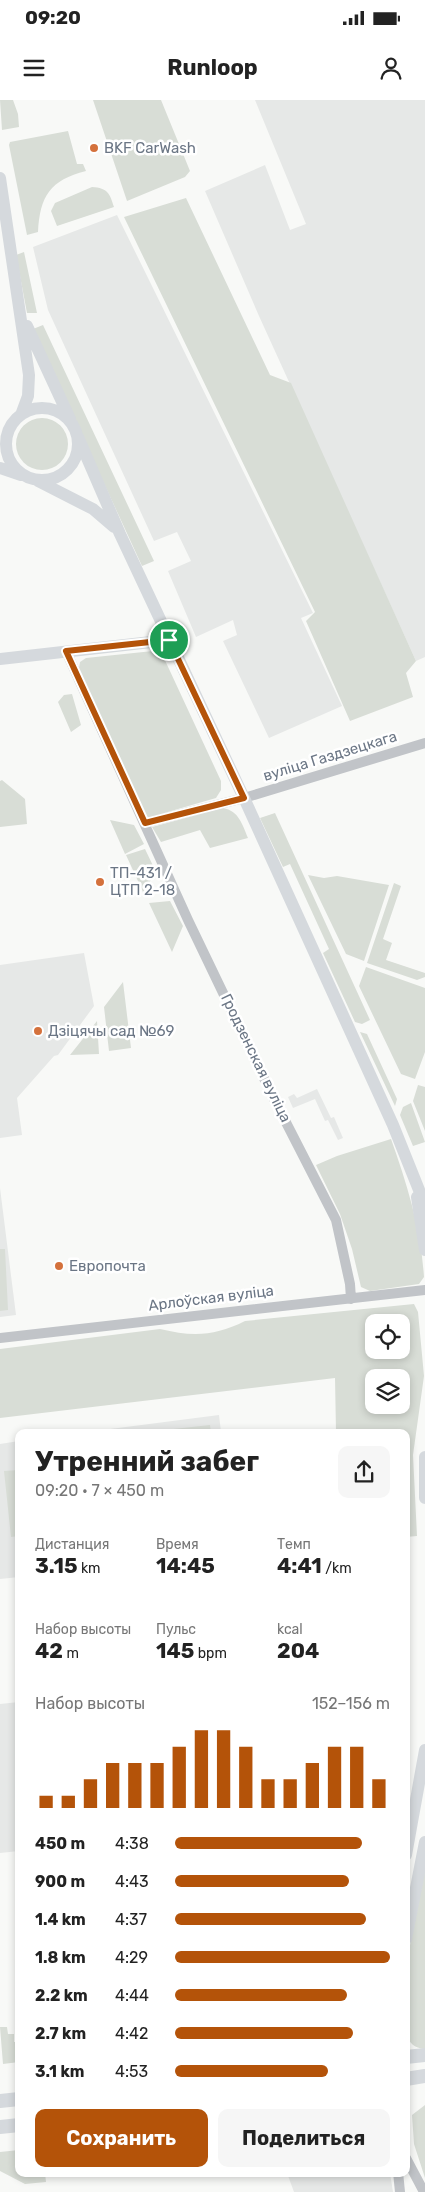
<!DOCTYPE html>
<html lang="ru">
<meta charset="utf-8">
<style>
body{margin:0;font-family:Rubik,sans-serif;background:#f6f6f6;color:#222;height:100vh;display:flex;flex-direction:column;font-size:19px;white-space:nowrap}
*{box-sizing:border-box;margin:0}
p{font-size:16px;color:#767676}
.icon{flex:none;width:28px;height:28px;fill:none;stroke:currentColor;stroke-width:2;stroke-linecap:round;stroke-linejoin:round}
.map{position:relative;flex:1;overflow:hidden}
.side{position:absolute;left:15px;top:1329px;width:395px;height:748px;display:flex;flex-direction:column;background:#fff;border-radius:10px;box-shadow:0 2px 8px #0003}
.side>*{flex:none}
.fabs{position:absolute;left:365px;top:1214px;display:grid;gap:10px}
.fabs a{display:grid;place-items:center;width:45px;height:45px;border-radius:10px;background:#fff;box-shadow:0 2px 8px #0003;font-size:25px}
.pin{position:absolute;display:grid;place-items:center;width:42px;height:42px;color:#fff;margin:-21px;border:2px solid #fff;border-radius:50%;box-shadow:0 1px 5px #0007}
.round{display:grid;place-items:center;flex:none;width:52px;height:52px;border-radius:10px;background:#f6f6f6}
.summary{display:flex;align-items:center;justify-content:space-between;height:85px;padding:0 20px}
h1{font-size:28px;font-weight:700;line-height:38px}
.metrics{display:grid;grid-template-columns:repeat(3,1fr);gap:8px;height:85px;padding:5px 20px}
.metrics div{display:grid;align-content:center}
.metrics b{font-size:21px;font-weight:700}
.metrics small{font-size:14px;font-weight:400}
.metrics p{font-size:14px}
.chart{height:140px;padding:10px 20px}
.chart p{display:flex;justify-content:space-between}
.chart svg{width:100%;height:90px;margin-top:5px;stroke:#b45309;stroke-width:6}
.cta{display:flex;gap:10px;margin-top:auto;padding:10px 20px}
.cta a{flex:1;height:58px;border-radius:10px;background:#b45309;color:#fff;font-size:20px;font-weight:700;line-height:58px;text-align:center}
.cta a+a{background:#f6f6f6;color:#222}
ul{padding:0 20px;list-style:none;font-size:16px}
li{display:grid;grid-template-columns:80px 60px 1fr;align-items:center;height:38px}
li i{height:12px;border-radius:6px;background:#b45309}
.status{display:flex;justify-content:space-between;align-items:center;height:35px;padding:0 25px;background:#fff;direction:ltr}
.status svg{height:14px;fill:currentColor}
header{display:flex;justify-content:space-between;align-items:center;height:65px;padding:0 20px;background:#fff;font-size:22px;font-weight:700}
.map>svg:first-child{display:block}
.built{fill:#e6e8e7}
.green{fill:#d8ddd6;fill-rule:evenodd}
.lines{fill:none;stroke-linecap:round;stroke-linejoin:round}
.minor{stroke:#c1c4c8;stroke-width:10}
.major{stroke:#d5d9dd;stroke-width:12}
.highway{stroke:#d5d9dd;stroke-width:14}
.route-casing{stroke:#fff;stroke-width:10}
.route{stroke:#b45309;stroke-width:6}
.poi-dot{fill:#d4713c;stroke:#fff;stroke-width:2}
.labels{text-anchor:middle;stroke-width:5;stroke-linejoin:round;paint-order:stroke}
.poi-label{font-size:15px;fill:#6b7685;stroke:#fff;text-anchor:start}
.street-label{font-size:15px;fill:#6b7685;stroke:#fff}
</style>
<div class="status"><b>09:20</b><svg viewBox="0 0 49 12"><path d="M0 12V9h3v3zM5 12V6h3v6zM10 12V3h3v9zM15 12V0h3v12zM26 1h20v11H26zM47 4h2v5h-2z"/></svg></div>
<header><svg class="icon" aria-label="menu" viewBox="0 0 24 24"><path d="M4 6h16M4 12h16M4 18h16"/></svg>Runloop<svg class="icon" aria-label="person" viewBox="0 0 24 24"><circle cx="12" cy="8" r="4"/><path d="M4 21q1-7 8-7t8 7"/></svg></header>
<div class="map">
<svg width="425" height="2092" viewBox="0 0 425 2092">
<rect width="100%" height="100%" fill="#f8f9f7"/>
<!-- built -->
<path class="built" d="M255,0H425V557L416,561L259,216L205,91L265,65L290,130L306,124Z
M117,115L313,513L301,518L342,606L269,638L223,541L237,535L233,520L196,537L168,471L191,461L177,432L154,441L48,210L33,147Z
M84,853L94,906L58,955L54,956L17,998L22,1035L0,1038V865Z
M317,989L331,1018L334,1017L343,1038L338,1040L328,1020L325,1021L315,999L293,1008L288,997L294,994L297,998Z
M0,1088L16,1215L0,1217Z
M219,1315L221,1332H87Z
M19,1341V1477L0,1479V1344Z
M19,1602V1751L0,1753V1604Z
M287,2073H390L393,2092H294Z"/>
<!-- green -->
<path class="green" d="M0,0H13L18,14L19,27L2,30Z
M93,0H161L190,71L185,77L127,101Z
M68,31L77,64H83L86,71C50,80 40,96 38,132L27,135L9,45L10,42Z
M92,87C108,88 110,94 114,107L57,126L51,111L55,103Z
M186,98L270,275L291,283L416,561L406,573L413,597L350,621L306,521L315,512L124,117Z
M24,152L37,213H27L16,155Z
M43,225L154,461L142,466L33,229Z
M16 344a26 26 0 1 1 52 0a26 26 0 1 1-52 0Z
M153,551L163,556L221,681V690L216,698L147,718L79,568L80,562L86,558Z
M72,594L81,625L71,632L58,602L64,595Z
M2,680L25,699L27,724L0,727V681Z
M223,708C239,711 242,724 248,738L210,748L200,730L161,742L152,727Z
M275,713L370,920L362,924L355,922L323,853L329,849L290,764L283,767L260,718Z
M110,720L134,725L144,744L125,754Z
M145,749L156,772L143,792L126,755Z
M308,775L324,778L337,776L389,785L364,861L346,854Z
M394,783L401,786L383,839L392,843L386,860L425,873V877L417,880L367,863Z
M170,801L183,826L172,852L149,803Z
M366,867L425,888V952L415,979L401,974L359,886Z
M123,882L131,948L109,951L104,907Z
M97,921L99,954L70,955Z
M360,932L367,934L397,999L395,1006Z
M418,985L425,987V1031L413,1001Z
M411,1003L425,1042L413,1046L400,1015L403,1007Z
M391,1039C407,1084 421,1129 424,1177L419,1184L370,1191L361,1187L352,1149L340,1114L316,1065L337,1056Z
M0,1149H5L8,1210L0,1211Z
M414,1204L418,1212L424,1276L413,1355L417,1436L406,1437V1332H336L335,1278L0,1318V1249L160,1229C193,1237 215,1236 245,1221ZM374,1222H401V1250H374ZM374,1278H401V1305H374Z
M210,1325L211,1332H146Z
M19,1370V1436L11,1437L4,1371Z
M425,1770V1949C414,1948 409,1943 406,1933V1873L409,1850Z
M0,1927H7L8,1934H14V1942H19V1962L3,1964Z
M425,2005V2078L414,2044L412,2015Z
M19,2050V2072L45,2073L46,2082L25,2084L0,2071V2052Z"/>
<g class="lines">
<!-- minor -->
<path class="minor" d="M66,551L188,820L273,997L336,1120L350,1184L351,1199
M145,723L244,698L425,643
M0,1238L425,1190
M406,2058L424,2092
M398,2072L400,2092"/>
<!-- major -->
<path class="major" d="M0,78L29,275L28,296L21,315
M27,226L70,319
M6 344a36 36 0 1 1 72 0a36 36 0 1 1-72 0Z
M78,337L120,434L244,698L393,1025L425,1105
M0,368L21,375
M38,381L93,409L114,427
M0,559L169,540
M417,1097L425,1150
M425,1357V1398
M406,1755L425,1650
M406,1839L425,1742"/>
<!-- highway -->
<path class="highway" d="M406,1957L425,1955
M406,1979L425,1976
M0,2001L19,1999
M0,2027L19,2025"/>
</g>
<g class="lines">
<defs>
<path id="route" d="M169,540L244,698L145,723L66,551Z"/>
</defs>
<!-- route casing -->
<use href="#route" class="route-casing"/>
<!-- route -->
<use href="#route" class="route"/>
</g>
<!-- markers -->
<g class="poi-dot">
<circle cx="94" cy="48" r="5"/>
<circle cx="100" cy="782" r="5"/>
<circle cx="38" cy="931" r="5"/>
<circle cx="59" cy="1166" r="5"/>
</g>
<g class="labels">
<!-- poi labels -->
<g class="poi-label">
<text x="104" y="53">BKF CarWash</text>
<text x="110" y="778">ТП-431 /<tspan x="110" dy="17">ЦТП 2-18</tspan></text>
<text x="48" y="936">Дзіцячы сад №69</text>
<text x="69" y="1171">Европочта</text>
</g>
<!-- street labels -->
<g class="street-label">
<text transform="translate(330 656) rotate(-17)" y="5">вуліца Газдзецкага</text>
<text transform="translate(256 958) rotate(64)" y="5">Гродзенская вуліца</text>
<text transform="translate(211 1198) rotate(-7)" y="5">Арлоўская вуліца</text>
</g>
</g>
</svg>
<div class="fabs">
<a><svg class="icon" aria-label="locate" viewBox="0 0 24 24"><circle cx="12" cy="12" r="6"/><path d="M12 2v4M12 18v4M2 12h4M18 12h4"/></svg></a>
<a><svg class="icon" aria-label="layers" viewBox="0 0 24 24"><path d="M12 4l9 5-9 5-9-5zM3 14l9 5 9-5"/></svg></a>
</div>
<div class="pin" style="left:169px;top:540px;background:#1e9e55"><svg class="icon" aria-label="arrive" viewBox="0 0 24 24"><path d="M6 21V4h12l-3 4 3 4H6"/></svg></div>
<section class="side">
<div class="summary"><div><h1>Утренний забег</h1><p>09:20 · 7 × 450 m</p></div><a class="round"><svg class="icon" aria-label="share" viewBox="0 0 24 24"><path d="M12 15V3M7 8l5-5 5 5M5 13v7h14v-7"/></svg></a></div>
<div class="metrics">
<div><p>Дистанция</p><b>3.15<small> km</small></b></div>
<div><p>Время</p><b>14:45</b></div>
<div><p>Темп</p><b>4:41<small> /km</small></b></div>
</div>
<div class="metrics">
<div><p>Набор высоты</p><b>42<small> m</small></b></div>
<div><p>Пульс</p><b>145<small> bpm</small></b></div>
<div><p>kcal</p><b>204</b></div>
</div>
<div class="chart"><p><span>Набор высоты</span>152–156 m</p>
<svg viewBox="0 0 160 44" preserveAspectRatio="none"><path d="M5 44V38M15 44V38M25 44V30M35 44V22M45 44V22M55 44V22M65 44V14M75 44V6M85 44V6M95 44V14M105 44V30M115 44V30M125 44V22M135 44V14M145 44V14M155 44V30"/></svg>
</div>
<ul>
<li><b>450 m</b>4:38<i style="width:87%"></i></li>
<li><b>900 m</b>4:43<i style="width:81%"></i></li>
<li><b>1.4 km</b>4:37<i style="width:89%"></i></li>
<li><b>1.8 km</b>4:29<i style="width:100%"></i></li>
<li><b>2.2 km</b>4:44<i style="width:80%"></i></li>
<li><b>2.7 km</b>4:42<i style="width:83%"></i></li>
<li><b>3.1 km</b>4:53<i style="width:71%"></i></li>
</ul>
<div class="cta"><a>Сохранить</a><a>Поделиться</a></div>
</section>
</div>
